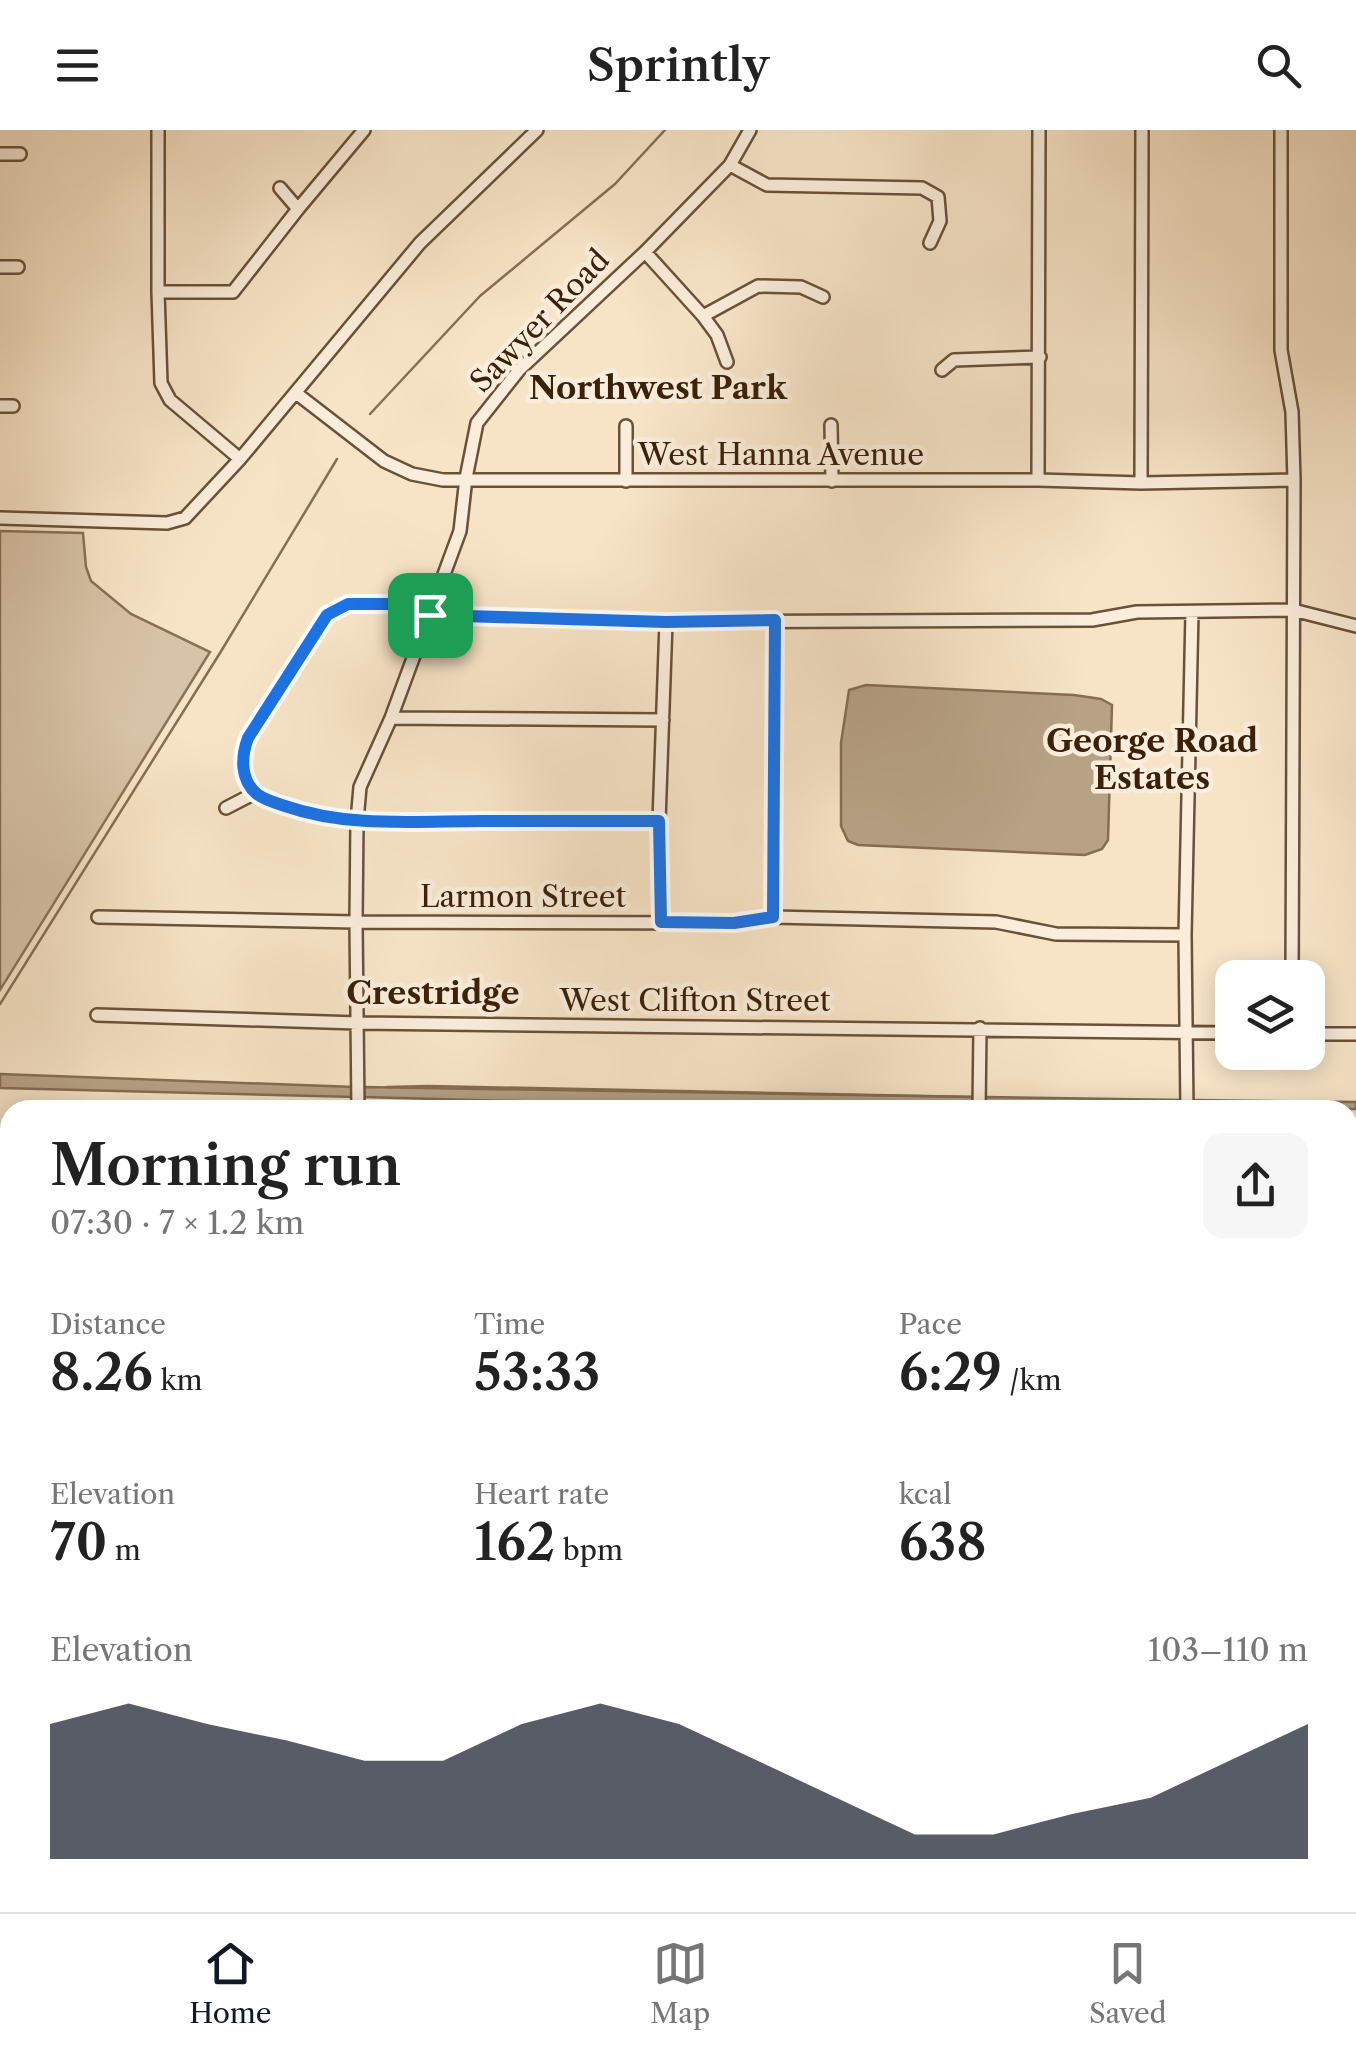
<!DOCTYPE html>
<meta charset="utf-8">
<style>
body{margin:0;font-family:"Libre Caslon Text",serif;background:#f6f6f6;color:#222;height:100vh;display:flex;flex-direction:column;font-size:38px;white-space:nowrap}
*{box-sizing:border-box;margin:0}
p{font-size:32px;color:#767676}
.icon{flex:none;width:55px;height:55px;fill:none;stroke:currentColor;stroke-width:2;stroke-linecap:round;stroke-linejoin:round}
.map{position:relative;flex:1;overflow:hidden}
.details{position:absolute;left:0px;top:970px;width:1358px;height:812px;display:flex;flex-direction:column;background:#fff;border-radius:30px 30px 0 0;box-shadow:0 5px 25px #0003}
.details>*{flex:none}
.controls{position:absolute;left:1215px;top:830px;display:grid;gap:20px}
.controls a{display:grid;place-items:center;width:110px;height:110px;border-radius:20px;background:#fff;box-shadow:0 5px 25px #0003;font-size:50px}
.pin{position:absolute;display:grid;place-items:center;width:85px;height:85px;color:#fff;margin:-42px;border-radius:20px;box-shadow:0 5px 15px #0006}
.round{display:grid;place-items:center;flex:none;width:105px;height:105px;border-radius:20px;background:#f6f6f6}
.overview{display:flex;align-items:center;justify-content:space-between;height:170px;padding:0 50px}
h1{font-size:55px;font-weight:600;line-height:75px}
.stats{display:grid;grid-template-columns:repeat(3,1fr);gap:15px;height:170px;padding:10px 50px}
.stats div{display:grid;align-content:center}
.stats b{font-size:50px;font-weight:600}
.stats small{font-size:28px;font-weight:400}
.stats p{font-size:28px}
.chart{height:280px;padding:20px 50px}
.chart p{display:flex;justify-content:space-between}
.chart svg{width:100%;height:180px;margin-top:10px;fill:#111827;opacity:.7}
header{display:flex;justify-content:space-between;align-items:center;height:130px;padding:0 50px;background:#fff;font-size:45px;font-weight:600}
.tab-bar{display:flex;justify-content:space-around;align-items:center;height:140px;border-top:2px solid #e0e0e0;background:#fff;font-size:28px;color:#767676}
.tab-bar a{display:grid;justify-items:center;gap:5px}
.tab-bar .current{color:#111827}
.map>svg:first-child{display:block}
.green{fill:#d7c3a7;stroke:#887258;stroke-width:2.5}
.water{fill:#b7a286;stroke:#856e54;stroke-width:2.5}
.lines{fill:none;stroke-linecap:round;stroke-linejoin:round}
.stream{stroke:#856e54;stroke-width:2.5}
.minor-casing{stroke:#695238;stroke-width:16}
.major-casing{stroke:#3a2109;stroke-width:20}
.minor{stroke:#faeddb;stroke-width:11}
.major{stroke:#f7e4c7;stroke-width:15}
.route-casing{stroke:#fff;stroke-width:20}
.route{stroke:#1a73e8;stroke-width:12}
.labels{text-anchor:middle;stroke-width:9;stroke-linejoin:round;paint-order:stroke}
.street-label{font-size:30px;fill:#3a2109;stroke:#faeddb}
.neighbourhood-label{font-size:32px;font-weight:bold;fill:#3a2109;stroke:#faeddb}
</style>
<header><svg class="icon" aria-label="menu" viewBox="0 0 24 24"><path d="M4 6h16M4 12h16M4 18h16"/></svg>Sprintly<svg class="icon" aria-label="search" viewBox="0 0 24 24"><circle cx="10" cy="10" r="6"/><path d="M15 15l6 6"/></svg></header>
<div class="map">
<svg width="1356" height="1782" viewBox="0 0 1356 1782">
<rect width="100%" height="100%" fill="#f7e4c7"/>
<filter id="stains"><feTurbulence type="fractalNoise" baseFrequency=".002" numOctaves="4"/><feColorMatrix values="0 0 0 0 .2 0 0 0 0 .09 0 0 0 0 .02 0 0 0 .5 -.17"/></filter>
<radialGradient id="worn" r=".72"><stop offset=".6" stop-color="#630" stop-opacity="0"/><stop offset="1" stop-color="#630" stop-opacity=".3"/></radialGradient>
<!-- green -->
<path class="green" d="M0,401L83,403L86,437L91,451L131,484L210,522L0,860Z"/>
<!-- water -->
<path class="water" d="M866,555L1074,565L1101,569L1112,575L1108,710L1102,719L1085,725L858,715L848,711L841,696V613L849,560Z
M0,944L354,957V967L0,958Z
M363,957L975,967V977L700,976L363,967Z
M984,967L1182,970V978L984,977Z
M1191,970L1356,972V979L1191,978Z"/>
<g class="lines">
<!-- stream -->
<path class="stream" d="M370,284L480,166L615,54L665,0
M0,874L220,523L337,329
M387,957L429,956L974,967"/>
<defs>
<path id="minor" d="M158,0V162L161,253L170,270L240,329
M1281,0V220L1292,282L1294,350L1292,848
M0,24H20
M730,35L767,55L922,58L938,67L940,91L930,113
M280,58L298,79
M645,122L703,186L717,205L727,232
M0,137H18
M158,162H233L298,79L364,0
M703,186L758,156L801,157L823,167
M942,240L954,230L1040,227
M296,263L384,331L412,344L443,350H1038L1141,353L1294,350
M0,276H13
M831,295L832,351
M1038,350L1039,0
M626,351V296
M1141,353L1142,0
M0,388L167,393L185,388L240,329L420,113L537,0
M391,588L663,590
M226,678L255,663
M659,691H357C311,686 220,676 248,608L327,485L348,474H397L429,485L666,492L1092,490L1137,482L1293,480L1356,496
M98,787L356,792L734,793L773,787L996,792L1056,804L1185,805
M773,787L775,490
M661,792L659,691L666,492
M97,885L358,893L1232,903
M1308,904H1356
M358,980L356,792L357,691L360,657L391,588L460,401L466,348L477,293L519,240L645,122L730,35L750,0
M979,980L980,898
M1187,980L1185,805L1192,482
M0,1092H10
M0,1336H10
M222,1782L227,1772
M411,1782V1772
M605,1782L609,1775L613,1773L622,1776L625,1782
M1176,1782V1772"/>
<path id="major" d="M0,1482H10
M1348,1502H1356
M0,1503H10
M1348,1525H1356"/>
</defs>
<!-- minor casing -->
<use href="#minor" class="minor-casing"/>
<!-- major casing -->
<use href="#major" class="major-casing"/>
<!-- minor -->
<use href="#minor" class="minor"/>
<!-- major -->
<use href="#major" class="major"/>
</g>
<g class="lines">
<defs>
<path id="route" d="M348,474H397L430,485L666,492L775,490L773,787L734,793L661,792L659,691C600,691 542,691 483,691C417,691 348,698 285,676C276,673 265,670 257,664C240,650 241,627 248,608L327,485Z"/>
</defs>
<!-- route casing -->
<use href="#route" class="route-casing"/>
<!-- route -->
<use href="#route" class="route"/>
</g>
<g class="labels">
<!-- street labels -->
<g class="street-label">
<text transform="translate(540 191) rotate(-46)" y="10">Sawyer Road</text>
<text x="781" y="335">West Hanna Avenue</text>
<text x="523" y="777">Larmon Street</text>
<text x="695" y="881">West Clifton Street</text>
</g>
<!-- neighbourhood labels -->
<g class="neighbourhood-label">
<text x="658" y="269">Northwest Park</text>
<text x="1152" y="622">George Road<tspan x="1152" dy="37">Estates</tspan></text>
<text x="433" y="874">Crestridge</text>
</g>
</g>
<rect width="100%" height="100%" filter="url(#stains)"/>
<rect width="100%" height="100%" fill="url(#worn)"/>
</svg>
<div class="controls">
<a><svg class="icon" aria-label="layers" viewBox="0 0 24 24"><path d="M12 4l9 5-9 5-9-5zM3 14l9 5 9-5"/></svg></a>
</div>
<div class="pin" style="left:430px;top:485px;background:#1e9e55"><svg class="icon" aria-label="arrive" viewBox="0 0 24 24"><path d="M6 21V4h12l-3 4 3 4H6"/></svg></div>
<section class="details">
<div class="overview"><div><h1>Morning run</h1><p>07:30 · 7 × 1.2 km</p></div><a class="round"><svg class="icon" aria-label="share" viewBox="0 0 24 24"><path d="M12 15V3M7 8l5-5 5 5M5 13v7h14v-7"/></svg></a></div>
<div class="stats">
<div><p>Distance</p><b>8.26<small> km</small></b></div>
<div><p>Time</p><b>53:33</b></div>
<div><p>Pace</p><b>6:29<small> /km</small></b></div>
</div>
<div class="stats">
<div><p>Elevation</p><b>70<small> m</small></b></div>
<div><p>Heart rate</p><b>162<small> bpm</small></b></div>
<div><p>kcal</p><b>638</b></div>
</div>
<div class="chart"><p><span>Elevation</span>103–110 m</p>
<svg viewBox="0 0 160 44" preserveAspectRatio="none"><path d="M0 44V11L10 6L20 11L30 15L40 20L50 20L60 11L70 6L80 11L90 20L100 29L110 38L120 38L130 33L140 29L150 20L160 11V44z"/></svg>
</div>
</section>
</div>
<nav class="tab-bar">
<a class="current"><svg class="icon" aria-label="home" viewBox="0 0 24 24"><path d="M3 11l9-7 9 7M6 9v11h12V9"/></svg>Home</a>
<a><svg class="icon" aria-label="map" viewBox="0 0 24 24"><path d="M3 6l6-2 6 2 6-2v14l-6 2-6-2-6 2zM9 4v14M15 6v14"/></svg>Map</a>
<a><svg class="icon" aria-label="saved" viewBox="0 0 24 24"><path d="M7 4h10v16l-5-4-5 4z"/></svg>Saved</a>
</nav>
